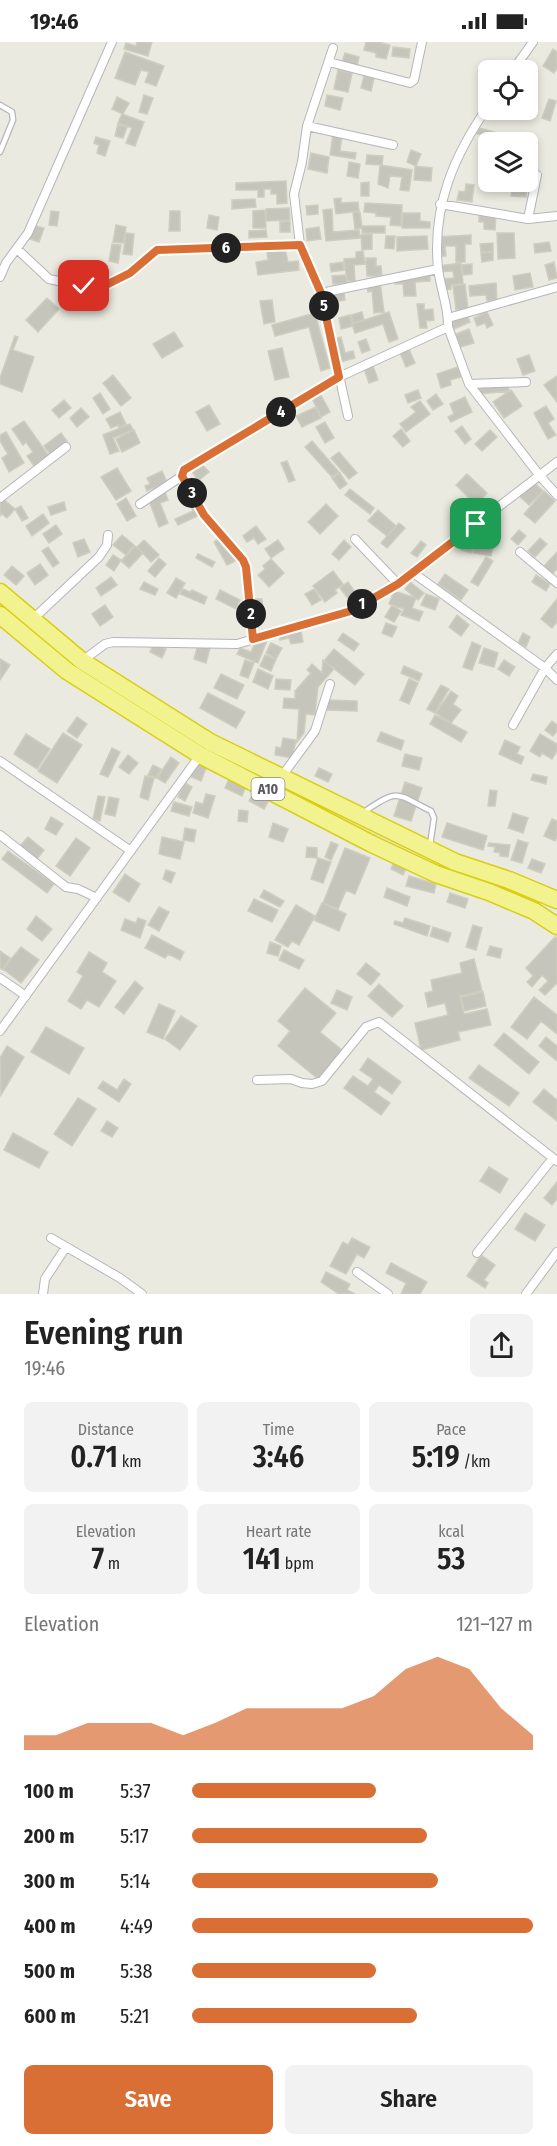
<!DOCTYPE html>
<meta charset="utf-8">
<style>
body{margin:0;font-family:"Fira Sans Condensed",sans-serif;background:#f2f2f2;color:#222;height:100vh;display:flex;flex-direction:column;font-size:22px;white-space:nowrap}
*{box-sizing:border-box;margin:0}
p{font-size:20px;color:#767676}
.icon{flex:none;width:33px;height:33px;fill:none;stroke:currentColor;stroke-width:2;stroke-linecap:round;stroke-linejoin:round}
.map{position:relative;height:1252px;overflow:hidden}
.panel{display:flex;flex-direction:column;background:#fff;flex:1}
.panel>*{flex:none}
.buttons{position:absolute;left:478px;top:18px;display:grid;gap:12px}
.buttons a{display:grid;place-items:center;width:60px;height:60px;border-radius:9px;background:#fff;box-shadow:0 3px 9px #0003;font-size:30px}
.pin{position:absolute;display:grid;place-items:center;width:51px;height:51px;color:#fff;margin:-26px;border-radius:12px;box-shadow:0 3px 9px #0006}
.km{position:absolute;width:30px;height:30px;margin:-15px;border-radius:50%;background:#222;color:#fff;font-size:16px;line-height:30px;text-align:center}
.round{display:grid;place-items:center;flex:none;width:63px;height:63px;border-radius:9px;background:#f2f2f2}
.summary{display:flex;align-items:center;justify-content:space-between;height:102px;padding:0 24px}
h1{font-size:33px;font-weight:600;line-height:45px}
.figures{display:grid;grid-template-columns:repeat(3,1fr);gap:9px;height:102px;padding:6px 24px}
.figures div{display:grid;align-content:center;border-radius:9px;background:#f2f2f2;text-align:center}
.figures b{font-size:30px;font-weight:600}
.figures small{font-size:16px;font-weight:400}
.figures p{font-size:16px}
.chart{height:168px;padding:12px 24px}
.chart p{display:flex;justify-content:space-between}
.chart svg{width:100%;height:108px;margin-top:6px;fill:#da6f36;opacity:.7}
.primary-button{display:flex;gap:12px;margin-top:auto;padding:12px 24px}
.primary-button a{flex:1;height:69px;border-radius:9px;background:#da6f36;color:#fff;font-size:24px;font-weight:600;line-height:69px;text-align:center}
.primary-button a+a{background:#f2f2f2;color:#222}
ul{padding:0 24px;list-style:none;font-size:20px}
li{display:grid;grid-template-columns:96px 72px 1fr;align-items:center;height:45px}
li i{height:15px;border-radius:8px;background:#da6f36}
.status{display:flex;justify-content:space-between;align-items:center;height:42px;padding:0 30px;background:#fff;direction:ltr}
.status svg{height:16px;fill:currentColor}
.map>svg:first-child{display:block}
.building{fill:#c5c5bc;stroke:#cecebf;stroke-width:1.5}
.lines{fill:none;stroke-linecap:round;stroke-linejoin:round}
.lane-casing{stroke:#b5b6bc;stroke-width:7}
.street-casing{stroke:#b5b6bc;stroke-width:10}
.highway-casing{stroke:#d8cf12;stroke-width:19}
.lane{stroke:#fff;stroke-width:4.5}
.street{stroke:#fff;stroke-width:8}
.highway{stroke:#f2f38e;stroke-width:16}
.route-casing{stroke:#fff;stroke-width:12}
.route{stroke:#da6f36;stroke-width:8}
.labels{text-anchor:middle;stroke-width:5;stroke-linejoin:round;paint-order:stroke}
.shield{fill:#fff;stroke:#8a8c8f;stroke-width:1.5}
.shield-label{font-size:14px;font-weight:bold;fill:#585a5f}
</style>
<div class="status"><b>19:46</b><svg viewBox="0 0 49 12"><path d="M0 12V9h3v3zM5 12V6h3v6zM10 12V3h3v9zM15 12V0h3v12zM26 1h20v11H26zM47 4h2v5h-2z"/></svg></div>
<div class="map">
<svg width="557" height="1252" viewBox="0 0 557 1252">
<rect width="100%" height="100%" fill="#eaeae0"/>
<!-- building -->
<path class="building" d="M137,0H152L148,14L124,7L126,1L136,4Z
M366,0H378L390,3L386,17L376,15V11L364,8Z
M393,5L410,7L409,16L392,14Z
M553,7L557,10V26L554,31L543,24Z
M125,10L164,24L156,44L145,40L149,30L141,28L135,43L115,36Z
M345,11L359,15L357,24L342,20Z
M338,28L352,31L348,50L334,47Z
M364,34L374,36L371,49L361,46Z
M144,53L153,56L147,72L139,70Z
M327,53L343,56L340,68L325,64Z
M117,55L129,61L123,72L112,67Z
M549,57L556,59L550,79L542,76Z
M122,72L144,80L135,104L126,101L132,86L118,81Z
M118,82L127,85L123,96L115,94Z
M472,84L505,93L503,100L486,101L488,95L471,90Z
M333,92L342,94L340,109L356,111L355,117L330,113Z
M96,95L110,99L105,114L97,111L99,103L94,101Z
M411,108L421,112L416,124L407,120Z
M311,111L329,115L327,131L308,127Z
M367,113L383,114L382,123L366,122Z
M349,120L360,122L358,136L347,134Z
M380,123L412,128L409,149L400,148L402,135L390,134L388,146L378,142Z
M415,124L432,126L431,139L414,138Z
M286,139L287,161L277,162V152H271V147H264V155H258V148H236V141Z
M369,140V154H361V141Z
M466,142L474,143L472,160L457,158L459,149L465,150Z
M512,144L527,145L526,155L511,154Z
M341,156V161L358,160L359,169L336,172L334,157Z
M255,157L256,165L232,167V158Z
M365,161L402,163L401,184L390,183L391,175L376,174V171L364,170Z
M318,163V172L307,173L306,164Z
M289,166L290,178L266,179V167Z
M332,167L333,190L359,188L360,196L326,199L323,168Z
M265,168L266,186H253V169Z
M51,169L59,170L57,184L49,183Z
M170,169H180V189H169Z
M353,170H360L362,186L355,187Z
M403,171H420V179L430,180V186H402Z
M209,173L219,175L217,188L207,186Z
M479,173L496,174L495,188L484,187V180H479Z
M290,179V190H280V180Z
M32,183L44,186L39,200L27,196Z
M116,183L126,185L123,201L113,200Z
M362,184H385V191H362Z
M319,185L321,197L307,199L306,187Z
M266,188L267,195L249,196V189Z
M126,191L134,192L132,213L123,212Z
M497,191H514L515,216L498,217Z
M372,192V207L362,208L361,193Z
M471,193V202H465V220H456V204H445L446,214H438L437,195Z
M386,194H395L394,207L385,206Z
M427,194L428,207L397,209V195Z
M549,200L551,209L535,211L534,202Z
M493,201V210H481L480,202Z
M112,202L121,203L118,221L109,219Z
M284,202L288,220L298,219L299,228L258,233L256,220L268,218L266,204Z
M363,209L365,222L354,223L355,239H347L344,217L356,216V210Z
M493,210V218L482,220L481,211Z
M366,216H376V224H381L382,234H367Z
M343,220L344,228L331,230L330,222Z
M554,220L557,236L549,238L545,223Z
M461,221L463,242L451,243V247L441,248L440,237L454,236L453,229L439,230V224Z
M472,222V232L463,233L462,223Z
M430,231V239L415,240L416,254H404L403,242H395V233Z
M530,231L533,245L515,248L513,234Z
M346,233L347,241L333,242L332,234Z
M380,239L384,270L374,271L372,249L368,250L367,241Z
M496,241L497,258L487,259L486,253L470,254L469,244Z
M465,242L468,267L456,268L453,244Z
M344,248L345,258L332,260L331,249Z
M47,256L59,267L38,290L26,278Z
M272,258L275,280L264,282L260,259Z
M417,262H424V268L433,267L434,278L426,279L427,286H420Z
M362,270L364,278L353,281L351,273Z
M389,270L398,297L389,300L383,282L355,291L352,282Z
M487,270L493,283L487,286L485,281L477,284L474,276Z
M315,271L330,326L321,329L309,285L275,294L272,283Z
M467,272L470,280L454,287L450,279Z
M350,273L353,284L341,287L339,276Z
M469,287L474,301L460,305L456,292Z
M174,290L183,304L162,316L153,302Z
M15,294L18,295L13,308L34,315L22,350L0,342V336Z
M341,295L345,311L353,309L355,316L340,320L335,296Z
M366,297L370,308L362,311L358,300Z
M282,306L289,335L275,338L268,309Z
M409,307L415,321L406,325L400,311Z
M529,313L535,329L523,333L517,317Z
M371,318L378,338L369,341L362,321Z
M458,325L461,335L450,338L451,343L441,346L437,332Z
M113,333L131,356L121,364L103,341Z
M557,334V360L544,343Z
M508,340L509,349L480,352L479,343Z
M316,344L330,370L321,375L308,348Z
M418,348L421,356L408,361L405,353Z
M511,348L522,364L504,376L493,360Z
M100,351L110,367L103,372L93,356Z
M436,352L443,362L433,368L427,359Z
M465,355L472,370L451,380L448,375L454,372L450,362Z
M64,358L71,366L59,376L52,368Z
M420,359L430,372L406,390L400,382L416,370L411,365Z
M209,363L220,382L207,389L196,370Z
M546,364L554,377L548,381L556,393L548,397L534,371Z
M316,365L321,376L302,385L296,374Z
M81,366L89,375L77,385L70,376Z
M120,370L126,382L119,386L118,383L111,386L106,377Z
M24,379L49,414L34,424L27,414L33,410L26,400L23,403L12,387Z
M325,380L334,396L325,401L316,385Z
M130,382L133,388L113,396L119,409L110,412L103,393Z
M462,384L471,397L465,402L455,389Z
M401,387L410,399L403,405L393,394Z
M134,388L140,401L122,410L116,397Z
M490,388L497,395L482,409L475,402Z
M6,390L24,421L9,430L2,416L8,412L0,399V393Z
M61,391L67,399L50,412L44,404Z
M312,399L339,430L332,435L305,405Z
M339,410L357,431L349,437L331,416Z
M198,418L209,430L198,439L190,426Z
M287,419L295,438L289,440L281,421Z
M117,426L131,449L116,458L101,435Z
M162,429L167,440L147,449L145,444L150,442L147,436Z
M340,431L347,442L340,447L332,436Z
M467,432L487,451L476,463L456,443Z
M531,437L543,449L529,463L517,452Z
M350,447L374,466L370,472L345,453Z
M544,449L555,459L535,481L524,472Z
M165,450L168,458L160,461L168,481L159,485L148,456Z
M194,454L202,472L178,483L175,477L193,469L188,457Z
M2,456L15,467L7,476L2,472L0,474V458Z
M126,456L136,474L127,479L117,462Z
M64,460L66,468L51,473L48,465Z
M326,462L338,474L320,492L308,480Z
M21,464L28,476L22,479L15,467Z
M378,468L396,484L387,494L368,479Z
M43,472L49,481L32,494L26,484Z
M399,481L405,486L387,506L381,501Z
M56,483L62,492L49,501L43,492Z
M256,484L266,497L258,502L254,496L247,500L243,494Z
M493,484L499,489L487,502L481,497Z
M519,488L526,494L518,503L511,497Z
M122,493L134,503L126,513L113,503Z
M221,495L241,516L227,523L214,500Z
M465,495L475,498L471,511L461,508Z
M540,496L547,502L535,515L528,509Z
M84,497L90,510L78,515L73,501Z
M144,498L159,513L151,520L137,505Z
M278,498L284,507L271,516L265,507Z
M344,498L351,505L339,518L332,512Z
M421,499L426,503L417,515L411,511Z
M474,502L493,505L491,514L473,511Z
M135,504L143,511L129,526L121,519Z
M48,505L59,521L53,525L42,509Z
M557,510V527L552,532L544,524Z
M198,512L215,520L212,525L196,516Z
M113,513L121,518L114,529L106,523Z
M486,515L493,519L478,544L471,540Z
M159,516L166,522L155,535L148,529Z
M271,517L284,531L269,545L258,533L265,527L263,524Z
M40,522L48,533L35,543L27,531Z
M12,524L24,534L16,543L4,533Z
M333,529L343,542L335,548L337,551L325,560L313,544Z
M445,532L468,548L461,558L438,542Z
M536,533L550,542L546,549L532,540Z
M111,535L117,543L101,554L96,546Z
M176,536L185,541L176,556L167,551Z
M144,540L158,547L155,553L140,547Z
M348,540L359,556L352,562L340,546Z
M410,540L424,551L418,558L405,547Z
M183,547L190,550L192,548L207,555L204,562L180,552Z
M314,547L321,558L312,563L305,552Z
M220,548L240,558L236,567L216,557Z
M394,549L416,556L412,566L423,570L419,579L401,573L404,567L389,562Z
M426,552L439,557L435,568L421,563Z
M256,557H262L263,573L257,574Z
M557,557V580L552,586L541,577Z
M105,563L113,575L100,584L92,572Z
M392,563L401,569L394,580L385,575Z
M457,573L469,583L461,594L449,585Z
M386,581L397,585L392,595L382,591Z
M300,584L303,600L291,602L289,596L280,598L278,589Z
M343,591L359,602L354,609L338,598Z
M523,591L530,595L526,605L518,601Z
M259,592L268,596L258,621L237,612L240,606L251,610Z
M199,599L211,602L206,621L194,617Z
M472,600L481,604L472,628L463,625Z
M154,601L166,607L162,616L150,610Z
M271,601L282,606L276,617L266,611Z
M484,606L498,611L494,625L479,621Z
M334,607L364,632L355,643L324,619Z
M265,613L276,617L271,629L260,624Z
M0,617L10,623L0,638Z
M245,618L254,621L248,636L240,633Z
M323,618L333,626V628L318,645L315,673L306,672L304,691L297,700L299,667L283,666L284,656L295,657V649L311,631L307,628L312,622L322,631Z
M504,618L515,625L509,634L498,627Z
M404,624L422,632L419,639L401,631Z
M258,627L273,634L268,647L253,640Z
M221,632L244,643L237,657L214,646Z
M276,637L291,638L290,648L275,647Z
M409,637L418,641L409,662L400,658Z
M441,643L449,647L435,671L427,667Z
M451,649L458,654L453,662L461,668L451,681L436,671Z
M208,651L245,670L236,686L200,666Z
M327,658L357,659V669L327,668Z
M435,673L467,690L461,700L430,682Z
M77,675L87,682L77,696L67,689Z
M552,679L557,683V689L553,694L545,688Z
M381,690L404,699L401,708L377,699Z
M63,691L82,703L57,741L38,729Z
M26,692L50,707L37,727L14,712Z
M540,692L557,702V709L552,717L542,711L540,715L530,709Z
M283,696L296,698L292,716L275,713L276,705L281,706Z
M505,698L520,705L517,712L524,715L521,722L499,712Z
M112,706L120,710L108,735L100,732Z
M405,712L422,716L419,728L402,724Z
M128,713L138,721L129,732L119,725Z
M171,715L179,721L165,741L157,736Z
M194,715L208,721L201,739L187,733Z
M153,723L161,727L156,736L148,733Z
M319,726L332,732L328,740L315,734Z
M533,732L547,735L546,742L531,738Z
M145,734L154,736L148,758L140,755Z
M229,737L246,744L242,754L225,746Z
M405,740L422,746L411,779L394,774Z
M185,741L192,745L185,759L178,755Z
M255,748L270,756L264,767L249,759Z
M490,748L497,749L495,764H488Z
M206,752L215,754L208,776L193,771L196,760L203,762Z
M98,754L105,755L100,779L93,777Z
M109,755L119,757L115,774L105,772Z
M174,760L192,765L189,774L171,769Z
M239,768L248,769L247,780L238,779Z
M513,771L528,776L523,791L508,786Z
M51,775L63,782L56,793L45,787Z
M552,777L557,779V794L555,799L544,794Z
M273,781L288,787L283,800L269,795Z
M447,781L487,794L483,808L442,795Z
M185,786L196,788L194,800L183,798Z
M28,795L44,808L37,817L20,804Z
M162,795L184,800L180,817L159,812Z
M76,796L90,806L70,834L56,824Z
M518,798L528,801L522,821L511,818Z
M331,800L338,803L331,818L325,815Z
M489,801L510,803L508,815L500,814V811L494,810L495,805L488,804Z
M307,805L317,806V816L306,815Z
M345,806L370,816L355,852L346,848L338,867L323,861Z
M8,809L54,842L47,851L2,817Z
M318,816L331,820L323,841L311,837Z
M532,817L545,822L541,831L528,826Z
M394,820L406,827L403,833L391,827Z
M166,828L175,831L171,841L163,837Z
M125,832L140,842L129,860L113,850Z
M409,834L436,842L434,851L406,844Z
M387,846L410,855L407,864L384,855Z
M264,848L284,859L280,865L260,855Z
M450,851L468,857L465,866L447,860Z
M254,857L278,868L272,880L248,869Z
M322,861L346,872L339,889L314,878Z
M296,863L315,874L299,903L292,899L288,905L275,898Z
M159,865L169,870L159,889L148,883Z
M36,874L52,887L42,899L27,887Z
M138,876L146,879L140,896L121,888L125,877L136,881Z
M405,876L430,884L427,894L394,882L395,879L403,881Z
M473,883L482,886L476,908L466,905Z
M433,885L451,891L448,900L430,894Z
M152,893L184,910L180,918L168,912L165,916L145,906Z
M555,895L557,896V941L545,953L539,948L548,939L542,933L532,945L527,940L533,934L526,926Z
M270,900L281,904L278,914L267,911Z
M490,904L502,907L500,916L487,913Z
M21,905L39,918L21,941L3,927Z
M284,908L304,918L299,927L279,918Z
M0,909L10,916L3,928L0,926Z
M89,910L107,921L102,930L116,939L99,965L87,958L81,967L68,959L83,934L77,930Z
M474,917L482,949L460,954L464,972L487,967L491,983L458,990L460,998L421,1008L415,981L448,973L445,961L428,965L425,951L433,949L431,938L462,931L460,921Z
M366,921L380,932L371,943L357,932Z
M135,939L143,946L124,972L115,965Z
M379,942L403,964L392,975L368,954Z
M305,946L336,971L320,990L342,1008L318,1037L278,1004L290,989L278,979Z
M337,948L352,955L347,968L331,961Z
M483,950L486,964L464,969L461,955Z
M534,955L557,973V992L541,979L527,997L511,985Z
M159,962L175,969L163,997L147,990Z
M181,974L197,984L180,1008L165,997Z
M46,985L84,1006L69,1032L31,1010Z
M504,991L539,1020L529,1032L494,1003Z
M546,995L557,1004V1019L539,1004Z
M7,1004L24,1015L1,1053L0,1016Z
M368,1016L401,1040L392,1052L379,1043L374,1050L390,1061L381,1073L344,1046L353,1034L368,1044L373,1037L360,1028Z
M479,1023L519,1051L509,1064L469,1036Z
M124,1037L131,1042L119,1060L98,1046L103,1039L117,1048Z
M544,1047L557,1058V1079L533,1060Z
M78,1056L96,1067L72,1104L54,1092Z
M107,1079L118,1086L112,1095L101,1089Z
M13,1091L48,1110L39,1126L4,1108Z
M489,1125L508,1137L500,1151L480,1139Z
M557,1140V1157L552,1163L544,1156Z
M525,1171L545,1183L535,1199L515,1187Z
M352,1196L370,1205L364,1216L357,1212L346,1232L330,1224L343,1200L348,1203Z
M481,1213L495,1223L484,1238L488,1241L485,1246L467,1234Z
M391,1221L427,1240L420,1252H401L406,1241L386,1231Z
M326,1230L350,1242L347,1248L355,1252H339L321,1240Z"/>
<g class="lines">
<defs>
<path id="lane" d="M0,63L12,70L13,78L0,110
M364,770C399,746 395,751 431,769L434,776L430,803"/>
<path id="street" d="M333,6L307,84L302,120L294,152L300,203L321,251L348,374
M329,20L410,41L414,38L422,0
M513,28L533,0
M489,63C454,113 432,164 438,226C440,246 449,265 448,285L469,342L540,434L557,453
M307,84L393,103
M440,162L528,177L557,174
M528,177L537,133
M17,207L49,237L83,244H104L130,231L157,208L300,203
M0,235L6,221L28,191L112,0
M321,251L438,227
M448,276L557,245
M469,342L526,340
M182,434L204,473L243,518L246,525L253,597
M0,456L66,405
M140,462L182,434L184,428L339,335L448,285
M355,497L398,542
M520,510L557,541
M412,530L545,626L557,638
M33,577L99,515L107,503L108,493
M82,619L105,602L113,600L237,602L351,569L398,542L557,420
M513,683L545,626L557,612
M0,719L131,809
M282,734L315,689L330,642
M0,793L66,845L78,847L97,856
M0,936L26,954
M0,989L201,712
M257,1038L291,1037L302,1041L312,1042L322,1039L366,985L379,980L557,1119
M51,1196L120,1236L142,1252
M477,1211L553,1116
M357,1230L388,1252
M43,1252L45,1237L66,1205
M526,1252L557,1210"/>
<path id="highway" d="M0,550L82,619L210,700L455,820L509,838L557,858
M0,573L67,629L200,713L372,802L436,832L489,850L534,869L557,884"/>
</defs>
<!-- lane casing -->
<use href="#lane" class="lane-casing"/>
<!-- street casing -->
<use href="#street" class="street-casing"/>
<!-- highway casing -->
<use href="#highway" class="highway-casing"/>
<!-- lane -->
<use href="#lane" class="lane"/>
<!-- street -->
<use href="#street" class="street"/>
<!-- highway -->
<use href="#highway" class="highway"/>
</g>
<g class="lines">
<defs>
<path id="route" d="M84,244H104L130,231L157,208L300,203L321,251L339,335L184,428L182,434L204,473L243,518L246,525L253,597L351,569L398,542L476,482"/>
</defs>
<!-- route casing -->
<use href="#route" class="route-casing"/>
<!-- route -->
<use href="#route" class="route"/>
</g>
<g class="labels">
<!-- shield labels -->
<rect class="shield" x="251.5" y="736" width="33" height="22" rx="4.5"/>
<g class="shield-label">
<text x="268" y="752">A10</text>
</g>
</g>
</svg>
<div class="buttons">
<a><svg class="icon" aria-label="locate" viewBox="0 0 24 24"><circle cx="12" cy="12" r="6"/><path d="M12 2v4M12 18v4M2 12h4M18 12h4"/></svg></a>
<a><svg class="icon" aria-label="layers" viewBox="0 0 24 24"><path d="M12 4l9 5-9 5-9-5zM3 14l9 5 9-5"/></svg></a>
</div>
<div class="pin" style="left:476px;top:482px;background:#1e9e55"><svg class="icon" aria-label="arrive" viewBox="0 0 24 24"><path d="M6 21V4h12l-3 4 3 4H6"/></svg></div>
<div class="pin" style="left:84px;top:244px;background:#d93025"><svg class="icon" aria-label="check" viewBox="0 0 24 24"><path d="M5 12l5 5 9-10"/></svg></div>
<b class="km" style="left:362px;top:562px">1</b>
<b class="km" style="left:251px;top:572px">2</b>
<b class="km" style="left:192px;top:451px">3</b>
<b class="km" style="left:281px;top:370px">4</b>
<b class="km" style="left:324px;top:264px">5</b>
<b class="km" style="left:226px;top:206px">6</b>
</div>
<section class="panel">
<div class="summary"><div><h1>Evening run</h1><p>19:46</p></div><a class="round"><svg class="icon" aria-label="share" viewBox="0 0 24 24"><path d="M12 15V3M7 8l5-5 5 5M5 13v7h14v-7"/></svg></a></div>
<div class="figures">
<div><p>Distance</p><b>0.71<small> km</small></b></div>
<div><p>Time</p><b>3:46</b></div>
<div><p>Pace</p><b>5:19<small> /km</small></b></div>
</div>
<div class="figures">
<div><p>Elevation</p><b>7<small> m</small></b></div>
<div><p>Heart rate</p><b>141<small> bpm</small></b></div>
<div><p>kcal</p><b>53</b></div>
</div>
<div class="chart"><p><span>Elevation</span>121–127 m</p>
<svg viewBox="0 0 160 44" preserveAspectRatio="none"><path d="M0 44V38L10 38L20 33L30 33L40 33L50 38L60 33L70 27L80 27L90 27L100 27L110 22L120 11L130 6L140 11L150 27L160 38V44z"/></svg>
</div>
<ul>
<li><b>100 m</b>5:37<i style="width:54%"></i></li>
<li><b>200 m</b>5:17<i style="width:69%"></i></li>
<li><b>300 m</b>5:14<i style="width:72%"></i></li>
<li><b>400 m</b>4:49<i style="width:100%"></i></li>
<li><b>500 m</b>5:38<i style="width:54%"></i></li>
<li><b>600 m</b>5:21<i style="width:66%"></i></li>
</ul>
<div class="primary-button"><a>Save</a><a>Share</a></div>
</section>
